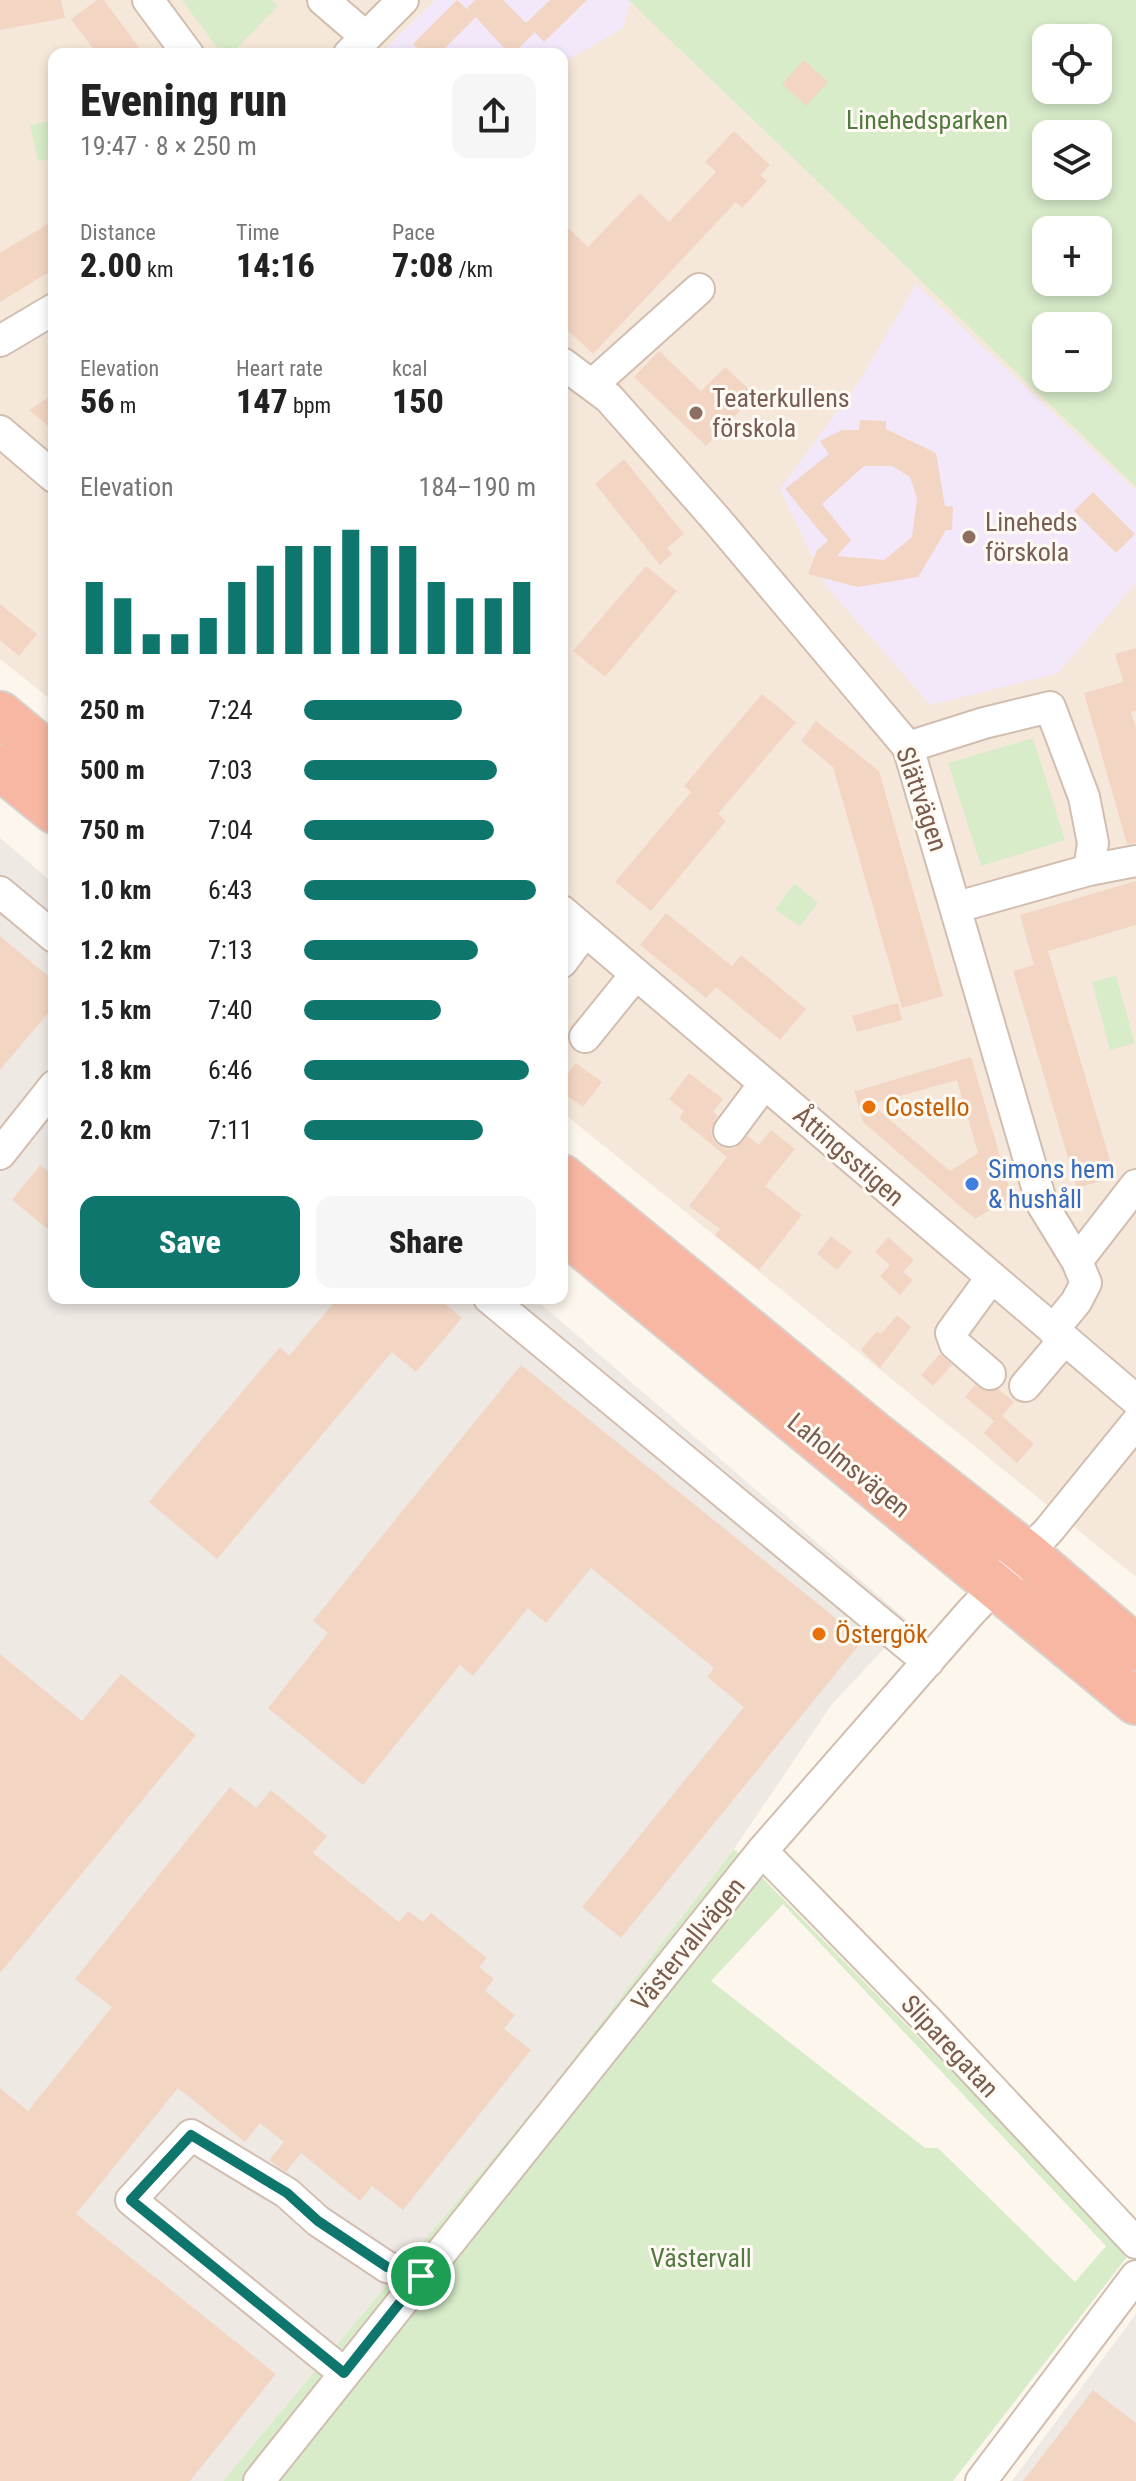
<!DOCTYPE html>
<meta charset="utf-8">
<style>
body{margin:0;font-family:"Roboto Condensed",sans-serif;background:#f6f6f6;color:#222;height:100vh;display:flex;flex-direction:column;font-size:30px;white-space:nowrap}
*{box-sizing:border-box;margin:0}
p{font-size:26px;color:#767676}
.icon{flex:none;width:44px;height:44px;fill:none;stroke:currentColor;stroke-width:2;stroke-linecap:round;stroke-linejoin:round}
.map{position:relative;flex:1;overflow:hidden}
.drawer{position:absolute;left:48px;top:48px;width:520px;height:1256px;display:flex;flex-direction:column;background:#fff;border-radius:16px;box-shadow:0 4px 12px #0003}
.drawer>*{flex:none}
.fabs{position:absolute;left:1032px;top:24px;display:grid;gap:16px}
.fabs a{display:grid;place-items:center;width:80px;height:80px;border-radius:16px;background:#fff;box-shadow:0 4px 12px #0003;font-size:40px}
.pin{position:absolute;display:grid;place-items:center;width:68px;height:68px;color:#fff;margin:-34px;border:4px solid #fff;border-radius:50%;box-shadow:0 2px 8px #0007}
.round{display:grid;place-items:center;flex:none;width:84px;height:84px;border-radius:16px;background:#f6f6f6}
.summary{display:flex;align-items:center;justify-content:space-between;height:136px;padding:0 32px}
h1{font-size:44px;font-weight:800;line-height:60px}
.metrics{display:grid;grid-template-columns:repeat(3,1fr);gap:12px;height:136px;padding:8px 32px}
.metrics div{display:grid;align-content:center}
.metrics b{font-size:34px;font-weight:800}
.metrics small{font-size:22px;font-weight:400}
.metrics p{font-size:22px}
.chart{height:224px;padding:16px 32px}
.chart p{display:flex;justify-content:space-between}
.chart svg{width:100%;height:144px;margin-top:8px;stroke:#0f766e;stroke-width:6}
.primary-button{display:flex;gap:16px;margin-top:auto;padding:16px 32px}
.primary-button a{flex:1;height:92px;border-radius:16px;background:#0f766e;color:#fff;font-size:32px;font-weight:800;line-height:92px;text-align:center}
.primary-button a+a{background:#f6f6f6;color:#222}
ul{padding:0 32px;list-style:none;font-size:26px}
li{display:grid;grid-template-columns:128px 96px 1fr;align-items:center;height:60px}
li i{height:20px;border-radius:10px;background:#0f766e}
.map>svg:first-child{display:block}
.residential{fill:#f5e8da}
.industrial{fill:#efe9e4}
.education{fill:#f3e8fa}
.green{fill:#d8ecc9;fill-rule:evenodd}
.building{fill:#f3d5c3;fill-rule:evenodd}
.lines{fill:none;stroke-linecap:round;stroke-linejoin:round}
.minor-casing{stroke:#d1beb0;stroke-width:34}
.highway-casing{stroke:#dad1cd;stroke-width:48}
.minor{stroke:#fff;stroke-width:30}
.highway{stroke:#f7b7a3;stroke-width:44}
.route-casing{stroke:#fff;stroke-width:16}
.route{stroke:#0f766e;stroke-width:10}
.education-dot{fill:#8d6e63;stroke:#fffaf3;stroke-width:3}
.food-dot{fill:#e8710a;stroke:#fffaf3;stroke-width:3}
.shop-dot{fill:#3f7fe0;stroke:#fffaf3;stroke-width:3}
.labels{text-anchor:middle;stroke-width:6;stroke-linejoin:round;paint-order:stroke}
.park-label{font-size:26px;fill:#537a41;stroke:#fffaf3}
.education-label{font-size:26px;fill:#785e54;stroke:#fffaf3;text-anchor:start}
.street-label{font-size:26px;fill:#7a5c4d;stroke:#fffaf3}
.food-label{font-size:26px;fill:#c56008;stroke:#fffaf3;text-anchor:start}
.shop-label{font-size:26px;fill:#366cbe;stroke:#fffaf3;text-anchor:start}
</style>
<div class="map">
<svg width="1136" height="2481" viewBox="0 0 1136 2481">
<rect width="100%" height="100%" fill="#fdf6ec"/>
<!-- residential -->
<path class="residential" d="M0,0H629L1136,487V1577L562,1112V54H54V702L0,659Z"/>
<!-- industrial -->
<path class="industrial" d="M0,838L54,884V1298H534L909,1622L832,1704L734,1849L544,2097L223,2481H0Z
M1136,2314V2481H1012Z"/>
<!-- education -->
<path class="education" d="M435,0H631L623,28L562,63V54H385L383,51Z
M916,284L1136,491V583L1058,673L930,705L827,587L780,489L859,382Z"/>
<!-- green -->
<path class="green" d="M182,0H272L278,6L231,54H222Z
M629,0H1136V487L649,20ZM1046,38H1098V90H1046ZM1046,134H1098V186H1046ZM1046,230H1098V282H1046ZM1046,326H1098V378H1046Z
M54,120V159L38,161L30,125Z
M1033,738L1065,840L981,866L948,763Z
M794,883L818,903L800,926L775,910Z
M1116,976L1135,1043L1110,1050L1092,982Z
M734,1849L1130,2253L953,2481H223L544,2097ZM783,1904L1106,2246L1075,2282L938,2148H925L711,1981Z"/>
<!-- building -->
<path class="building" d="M0,0H61L65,18L0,30Z
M97,0H104L144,54H97L71,19Z
M457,0L476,17L439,54H424L413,44Z
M475,0H503L526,23L550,0H587L544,42L535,32L513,54H510L467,8Z
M804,60L828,82L806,106L782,84Z
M734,131L770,165L760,175L767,181L742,208L736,202L593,354L562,325V222L588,247L640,193L669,222L716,172L705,162Z
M54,220V269L0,302V253Z
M659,351L701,391L725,367L755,395L706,446L634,377Z
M54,394V431L29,410Z
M860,420L886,421V429L936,453L945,506L953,507L952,530H946L918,577L858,587L808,574L817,550L828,541L785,489L829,454L820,441L842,430H859ZM864,466H892L910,477L917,498L912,537L884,560L837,556L851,540L822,504Z
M624,459L684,534L667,548L672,554L660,565L595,484Z
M1093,492L1135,534L1116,553L1074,511Z
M646,566L677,591L605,677L573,651Z
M0,604L37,634L19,656L0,640Z
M1136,648V711L1131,712L1136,728V843L1127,844L1084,693L1123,682L1124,685L1115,654Z
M762,694L796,722L718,814L726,821L651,911L615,882L691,792L684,786Z
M816,721L879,771L943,996L902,1008L833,767L801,741Z
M1136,881V925L1048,951L1115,1177L1077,1188L1013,971L1034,965L1020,915Z
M666,913L732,966L741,955L806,1009L780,1040L716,987L706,998L640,945Z
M0,936L54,981V1006L0,1070Z
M898,1003L902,1020L857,1032L852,1016Z
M971,1057L1012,1197L975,1219L863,1122L854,1089L856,1091ZM957,1080L978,1153L950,1171L871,1104Z
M576,1063L602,1082L583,1107L562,1092V1082Z
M689,1073L723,1099L713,1112L718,1116L711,1130L713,1139L719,1146L726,1149L735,1148L748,1136L759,1145L771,1130L795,1149L765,1186L802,1215L759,1270L715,1235L720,1229L689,1206L727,1157L679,1118L684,1111L669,1099Z
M40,1165L54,1176V1234L12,1200Z
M831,1236L852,1252L837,1270L817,1254Z
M888,1237L914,1260L903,1272L913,1280L900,1295L880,1276L890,1265L875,1252Z
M338,1298H438L462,1318L416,1372L392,1352L217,1559L149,1502L280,1347L289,1356Z
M897,1315L911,1327L880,1368L861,1350L877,1331L881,1334Z
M940,1354L952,1365L933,1386L921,1375Z
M521,1365L863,1640L621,1938L582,1907L744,1707L707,1677L714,1668L591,1568L546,1623L528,1608L473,1676L460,1665L363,1785L268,1708L328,1633L313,1621Z
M975,1385L986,1391L998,1389L1014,1402L1002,1416L1034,1444L1017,1463L984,1433L994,1421L965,1397Z
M0,1654L82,1721L121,1674L196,1735L0,1973Z
M230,1787L256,1808L271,1790L327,1836L313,1853L399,1922L408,1911L423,1922L431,1913L487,1958L479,1967L494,1979L485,1991L515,2015L504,2029L531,2050L403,2210L372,2186L360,2201L301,2153L286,2172L269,2160L284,2142L260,2123L245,2142L178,2088L76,2214L276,2374L190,2481H0V2088L28,2111L112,2007L75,1979Z
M1093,2390L1136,2423V2481H1023Z"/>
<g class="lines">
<defs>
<path id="minor" d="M148,0L188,54
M323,0L366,37
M349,54L403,0
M0,341L54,309
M562,363L609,398L716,519L908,747L1042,1204L1077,1261L1086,1283L1076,1302L1053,1330
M592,385L699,289
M0,431L54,477
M908,747L984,723L1050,707L1084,797L1093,843L1089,870L957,907
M1089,870L1136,861
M0,892L54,937
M562,911L1136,1400
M562,962L585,931
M585,1037L636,974
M729,1131L764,1084
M0,1154L54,1086
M1077,1261L1136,1185
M489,1298L928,1662
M990,1374L955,1344L951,1333L991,1278
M1025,1386L1064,1340
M762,1851L928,2021L1136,2243
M344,2373L131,2200L191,2135L287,2193L318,2221L387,2267L421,2276
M259,2481L762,1851L970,1613L1049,1530L1136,1423
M981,2481L1136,2276"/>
<path id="highway" d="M0,714L54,759
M0,767L54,811
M562,1177L873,1433L1027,1554L1136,1648
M562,1229L1136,1702"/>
</defs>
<!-- minor casing -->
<use href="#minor" class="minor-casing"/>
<!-- highway casing -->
<use href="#highway" class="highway-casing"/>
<!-- minor -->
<use href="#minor" class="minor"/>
<!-- highway -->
<use href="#highway" class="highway"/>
</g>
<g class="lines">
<defs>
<path id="route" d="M191,2135L287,2193L318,2221L387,2267L421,2276L344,2373L131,2200Z"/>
</defs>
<!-- route casing -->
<use href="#route" class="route-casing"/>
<!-- route -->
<use href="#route" class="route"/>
</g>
<!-- markers -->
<g class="education-dot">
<circle cx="696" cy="413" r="8"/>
<circle cx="969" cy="537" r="8"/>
</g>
<g class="food-dot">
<circle cx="869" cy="1107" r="8"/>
<circle cx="819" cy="1634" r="8"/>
</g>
<circle class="shop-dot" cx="972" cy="1184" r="8"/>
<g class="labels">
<!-- park labels -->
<g class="park-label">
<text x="927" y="129">Linehedsparken</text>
<text x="701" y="2267">Västervall</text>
</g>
<!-- education labels -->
<g class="education-label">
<text x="712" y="407">Teaterkullens<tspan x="712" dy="30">förskola</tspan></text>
<text x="985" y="531">Lineheds<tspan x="985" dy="30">förskola</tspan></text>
</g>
<!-- street labels -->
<g class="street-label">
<text transform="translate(922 799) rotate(71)" y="9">Slättvägen</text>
<text transform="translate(849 1156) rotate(41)" y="9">Åttingsstigen</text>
<text transform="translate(849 1465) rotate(39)" y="9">Laholmsvägen</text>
<text transform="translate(688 1944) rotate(-51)" y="9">Västervallvägen</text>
<text transform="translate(950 2046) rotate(47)" y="9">Sliparegatan</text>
</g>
<!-- food labels -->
<g class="food-label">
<text x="885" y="1116">Costello</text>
<text x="835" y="1643">Östergök</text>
</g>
<!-- shop labels -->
<g class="shop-label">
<text x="988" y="1178">Simons hem<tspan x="988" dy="30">&amp; hushåll</tspan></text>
</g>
</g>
</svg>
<div class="fabs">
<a><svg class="icon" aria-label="locate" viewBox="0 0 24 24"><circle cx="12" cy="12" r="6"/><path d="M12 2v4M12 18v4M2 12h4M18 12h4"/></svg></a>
<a><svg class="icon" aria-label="layers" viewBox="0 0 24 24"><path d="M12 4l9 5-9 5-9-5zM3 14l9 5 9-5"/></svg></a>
<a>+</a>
<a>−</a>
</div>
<div class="pin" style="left:421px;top:2276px;background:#1e9e55"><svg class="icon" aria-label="arrive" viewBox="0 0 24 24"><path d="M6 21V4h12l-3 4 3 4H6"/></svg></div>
<section class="drawer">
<div class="summary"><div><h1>Evening run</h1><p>19:47 · 8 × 250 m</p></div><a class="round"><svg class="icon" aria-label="share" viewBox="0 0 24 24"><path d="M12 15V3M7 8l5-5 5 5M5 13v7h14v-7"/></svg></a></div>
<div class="metrics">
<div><p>Distance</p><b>2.00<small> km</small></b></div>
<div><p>Time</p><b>14:16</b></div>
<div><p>Pace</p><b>7:08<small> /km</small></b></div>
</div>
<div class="metrics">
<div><p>Elevation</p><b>56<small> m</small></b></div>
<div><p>Heart rate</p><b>147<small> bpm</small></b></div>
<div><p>kcal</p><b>150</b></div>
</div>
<div class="chart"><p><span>Elevation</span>184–190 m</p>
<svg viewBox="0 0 160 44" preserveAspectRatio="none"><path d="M5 44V22M15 44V27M25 44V38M35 44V38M45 44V33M55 44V22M65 44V17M75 44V11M85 44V11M95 44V6M105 44V11M115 44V11M125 44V22M135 44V27M145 44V27M155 44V22"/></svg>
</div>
<ul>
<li><b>250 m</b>7:24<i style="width:68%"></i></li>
<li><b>500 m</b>7:03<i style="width:83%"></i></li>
<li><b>750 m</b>7:04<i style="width:82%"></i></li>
<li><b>1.0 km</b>6:43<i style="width:100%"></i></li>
<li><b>1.2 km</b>7:13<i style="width:75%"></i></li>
<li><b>1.5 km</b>7:40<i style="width:59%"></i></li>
<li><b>1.8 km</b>6:46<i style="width:97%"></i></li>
<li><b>2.0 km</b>7:11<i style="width:77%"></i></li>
</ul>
<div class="primary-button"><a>Save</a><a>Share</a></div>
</section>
</div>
